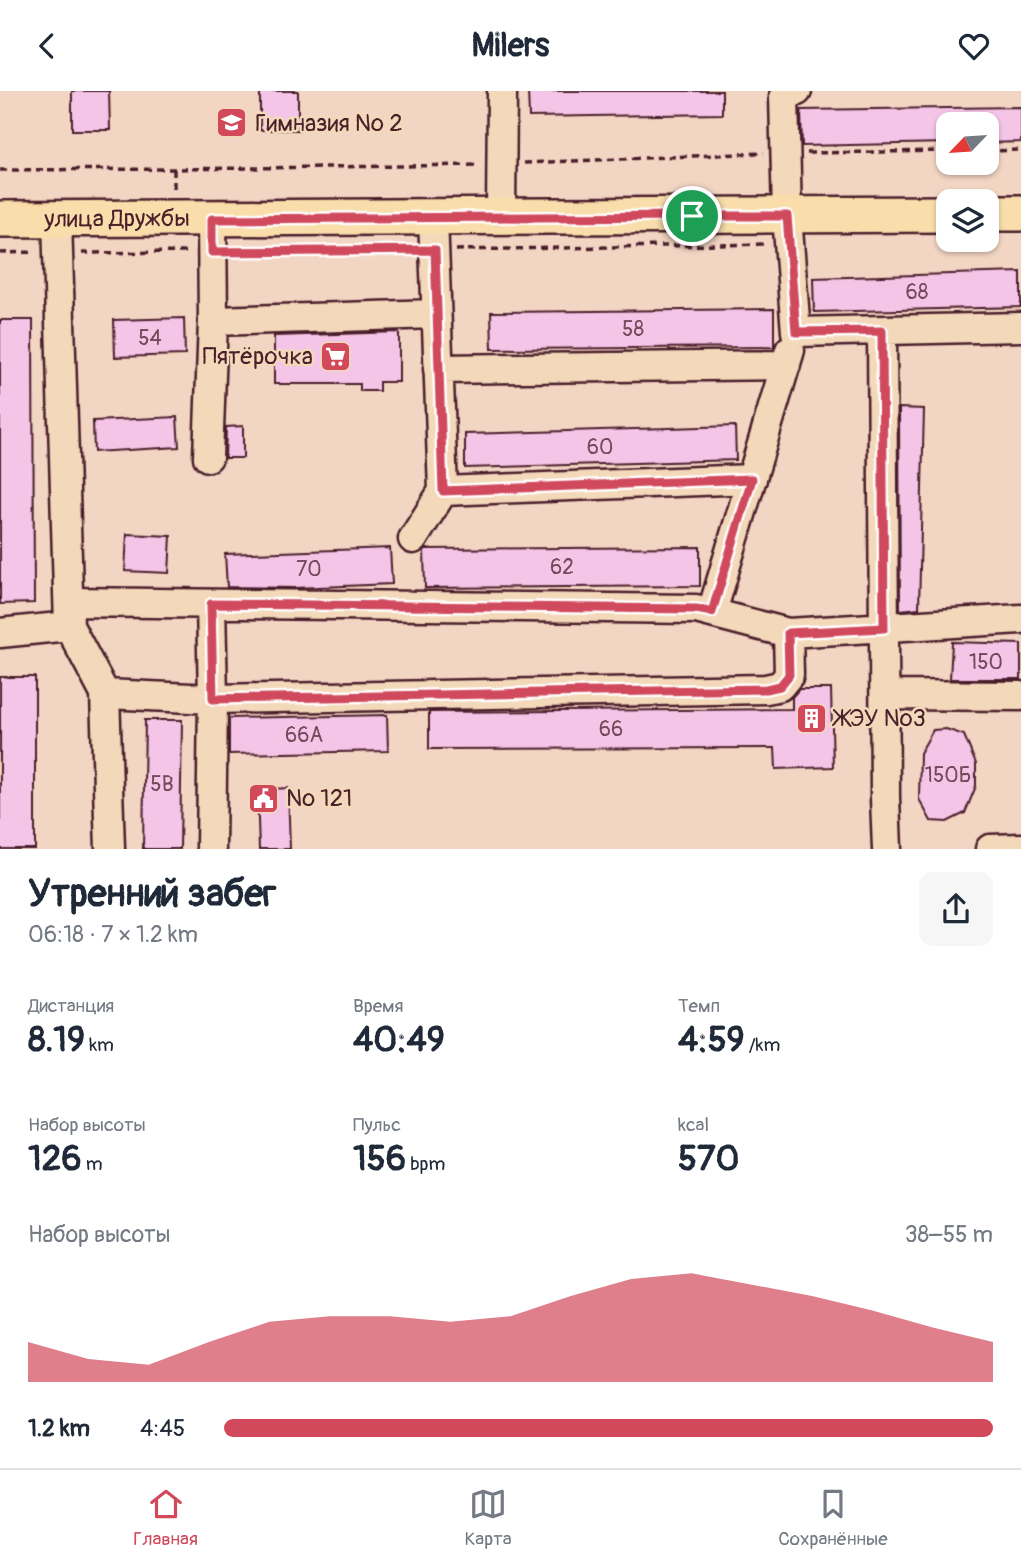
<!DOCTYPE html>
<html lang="ru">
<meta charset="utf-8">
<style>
body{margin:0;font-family:Pangolin,sans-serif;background:#f6f6f7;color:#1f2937;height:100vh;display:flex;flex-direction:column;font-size:26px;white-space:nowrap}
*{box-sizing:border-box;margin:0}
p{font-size:23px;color:#747a83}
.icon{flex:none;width:38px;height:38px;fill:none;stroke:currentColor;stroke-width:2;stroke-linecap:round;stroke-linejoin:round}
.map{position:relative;height:758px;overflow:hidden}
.sheet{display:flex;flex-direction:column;background:#fff;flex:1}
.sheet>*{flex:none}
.needle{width:46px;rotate:245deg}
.tools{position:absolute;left:936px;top:21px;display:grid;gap:14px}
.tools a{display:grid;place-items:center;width:63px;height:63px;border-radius:14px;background:#fff;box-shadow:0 2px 5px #0004;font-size:35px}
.pin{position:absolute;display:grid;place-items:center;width:60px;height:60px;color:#fff;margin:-30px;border:4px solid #fff;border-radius:50%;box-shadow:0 2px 7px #0007}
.round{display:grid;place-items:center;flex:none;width:74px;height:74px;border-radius:14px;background:#f6f6f7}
.headline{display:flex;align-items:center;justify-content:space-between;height:119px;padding:0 28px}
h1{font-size:38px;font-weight:700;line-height:52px}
.metrics{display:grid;grid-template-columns:repeat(3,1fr);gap:10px;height:119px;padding:7px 28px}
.metrics div{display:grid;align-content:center}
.metrics b{font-size:35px;font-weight:700}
.metrics small{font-size:19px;font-weight:400}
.metrics p{font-size:19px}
.chart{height:196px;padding:14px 28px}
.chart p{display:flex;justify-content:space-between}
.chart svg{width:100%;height:126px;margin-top:7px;fill:#d1495b;opacity:.7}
ul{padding:0 28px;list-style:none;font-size:23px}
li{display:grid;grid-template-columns:112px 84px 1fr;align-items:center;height:52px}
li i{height:18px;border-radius:9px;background:#d1495b}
header{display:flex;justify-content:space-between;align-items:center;height:91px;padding:0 28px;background:#fff;font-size:32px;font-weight:700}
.dock{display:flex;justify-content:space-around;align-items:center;height:98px;border-top:2px solid #e0e1e3;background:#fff;font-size:19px;color:#747a83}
.dock a{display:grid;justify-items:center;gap:4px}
.dock .active{color:#d1495b}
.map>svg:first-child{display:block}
.building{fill:#f5c5e7;stroke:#4a1f2b;stroke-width:2}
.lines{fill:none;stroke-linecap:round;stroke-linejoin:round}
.minor-casing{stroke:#4a1f2b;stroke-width:33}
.major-casing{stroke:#4a1f2b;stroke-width:40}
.path{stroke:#4a1f2b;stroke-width:3.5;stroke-dasharray:7 5;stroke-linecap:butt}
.minor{stroke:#f3d9ba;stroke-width:28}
.major{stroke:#f9deab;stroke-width:35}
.route-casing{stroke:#fff;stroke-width:14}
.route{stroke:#d1495b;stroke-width:9}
.labels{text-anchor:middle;stroke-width:5;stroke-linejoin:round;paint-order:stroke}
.number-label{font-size:21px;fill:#75485a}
.poi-label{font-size:24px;fill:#4a1f2b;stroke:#f3d9ba;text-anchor:start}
.street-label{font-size:24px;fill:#4a1f2b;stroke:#f3d9ba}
</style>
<header><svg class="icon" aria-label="back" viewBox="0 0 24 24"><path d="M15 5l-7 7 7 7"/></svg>Milers<svg class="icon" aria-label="heart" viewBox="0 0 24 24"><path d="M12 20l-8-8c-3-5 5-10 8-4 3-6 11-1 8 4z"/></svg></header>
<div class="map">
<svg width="1021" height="758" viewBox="0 0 1021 758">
<rect width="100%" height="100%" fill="#f3d5c3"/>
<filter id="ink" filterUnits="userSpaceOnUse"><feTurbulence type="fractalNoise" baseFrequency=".0143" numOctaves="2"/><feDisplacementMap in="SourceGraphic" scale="14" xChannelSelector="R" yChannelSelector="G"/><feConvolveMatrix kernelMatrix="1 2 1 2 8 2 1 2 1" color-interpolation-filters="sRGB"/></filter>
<g filter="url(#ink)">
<!-- building -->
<path class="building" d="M72,0H109L110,39H72Z
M260,0H298V39H260Z
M528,0H722V23L529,26Z
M1021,16V51L987,52V33H948V52L802,55L801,19Z
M1021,181V216L814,221L813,187Z
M774,218V256L492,258L491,221Z
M184,227L185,264L115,266L114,229Z
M0,229H33L34,512L0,513Z
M399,241V291H379V300H360V293H274V245Z
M899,317L924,318L919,517L900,519Z
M177,326L179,356L94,361L93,330Z
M243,335V367H225L226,336Z
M735,335L736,369L465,377V343Z
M127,443L171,445L169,482L125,480Z
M700,456V495L425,497L424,459L426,458Z
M390,457L392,493L294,497L227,496L225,463Z
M952,551L1021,553V588H950Z
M0,586H35V758H0Z
M799,598H831L833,676L776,678L775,657L429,658V621L792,618V606Z
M387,624L388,660L229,663V627Z
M145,629H182L180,758H143Z
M946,638L964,644L976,673V695L965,722L947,731L931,730L919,708L920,662L933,639Z
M288,697L290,758H259L257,699Z"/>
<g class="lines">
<defs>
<path id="minor" d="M797,0L784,5L787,125L796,241L1021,236
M501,125L502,0
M213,230L436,223
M882,240L885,707L887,758
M438,278L786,274
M208,366L213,230L212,128
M443,400L752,388
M413,448L443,400L433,126
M69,511L696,518L788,542L1021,528
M211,513L213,608L211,758
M712,521L790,259
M69,535L105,603L110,758
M0,542L69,535L57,128
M105,603L213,608L766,598L780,595L789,584L788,542
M885,604L1021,605
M990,758L1021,757"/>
<g id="major">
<path d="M987,122H1021"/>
<path id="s1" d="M0,128L948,123"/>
</g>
</defs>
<!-- minor casing -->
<use href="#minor" class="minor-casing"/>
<!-- major casing -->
<use href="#major" class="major-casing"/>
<!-- path -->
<path class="path" d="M987,60L1021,59
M807,62L948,60
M524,72L764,62
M174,78V100
M0,79L174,78L478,74
M953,150H984
M456,159L767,153
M236,161L413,159
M0,162L36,161
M82,162L189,161"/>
<!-- minor -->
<use href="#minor" class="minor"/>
<!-- major -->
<use href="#major" class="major"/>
</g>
</g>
<g class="lines" filter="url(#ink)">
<defs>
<path id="route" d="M692,125H787L796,241L882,240L884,537L788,542L789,584L780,595L766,598L213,608L211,513L696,518L712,521L752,388L443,400L435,159L212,161V128Z"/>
</defs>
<!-- route casing -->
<use href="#route" class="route-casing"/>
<!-- route -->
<use href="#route" class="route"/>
</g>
<!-- icons -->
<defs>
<symbol id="school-square" viewBox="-11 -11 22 22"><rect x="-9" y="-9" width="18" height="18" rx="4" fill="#d1495b" stroke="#f3d9ba"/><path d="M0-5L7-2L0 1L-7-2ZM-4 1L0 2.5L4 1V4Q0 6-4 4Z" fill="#fff"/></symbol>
<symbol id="supermarket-square" viewBox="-11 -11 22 22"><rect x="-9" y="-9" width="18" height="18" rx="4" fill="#d1495b" stroke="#f3d9ba"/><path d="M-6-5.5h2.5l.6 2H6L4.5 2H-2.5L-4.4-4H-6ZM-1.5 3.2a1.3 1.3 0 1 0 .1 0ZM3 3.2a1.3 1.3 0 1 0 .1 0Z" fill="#fff"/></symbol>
<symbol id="building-square" viewBox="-11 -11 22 22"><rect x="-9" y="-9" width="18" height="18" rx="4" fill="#d1495b" stroke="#f3d9ba"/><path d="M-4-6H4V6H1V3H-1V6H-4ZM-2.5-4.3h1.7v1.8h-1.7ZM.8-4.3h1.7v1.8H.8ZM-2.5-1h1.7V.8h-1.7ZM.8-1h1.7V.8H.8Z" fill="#fff"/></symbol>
<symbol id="civic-square" viewBox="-11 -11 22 22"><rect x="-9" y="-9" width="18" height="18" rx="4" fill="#d1495b" stroke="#f3d9ba"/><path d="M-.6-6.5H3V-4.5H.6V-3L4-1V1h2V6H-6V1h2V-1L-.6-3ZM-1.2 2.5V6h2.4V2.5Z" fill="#fff"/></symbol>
</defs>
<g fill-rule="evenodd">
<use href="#school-square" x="214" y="14" width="35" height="35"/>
<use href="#supermarket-square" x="318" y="248" width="35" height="35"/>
<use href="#building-square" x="794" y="610" width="35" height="35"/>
<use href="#civic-square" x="246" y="690" width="35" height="35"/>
</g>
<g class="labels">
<!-- number labels -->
<g class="number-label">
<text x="917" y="208">68</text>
<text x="633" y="245">58</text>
<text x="150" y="254">54</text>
<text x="600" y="363">60</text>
<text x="562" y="483">62</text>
<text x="309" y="485">70</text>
<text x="986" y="578">150</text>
<text x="611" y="645">66</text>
<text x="304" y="651">66А</text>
<text x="948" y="691">150Б</text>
<text x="162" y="700">5В</text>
</g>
<!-- poi labels -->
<g class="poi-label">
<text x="255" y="40">Гимназия № 2</text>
<text x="313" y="273" text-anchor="end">Пятёрочка</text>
<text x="835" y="635">ЖЭУ №3</text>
<text x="286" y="715">№ 121</text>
</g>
<!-- street labels -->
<g class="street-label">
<text dy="8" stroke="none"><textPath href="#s1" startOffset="117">улица Дружбы</textPath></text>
</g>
</g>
</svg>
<div class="tools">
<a><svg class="needle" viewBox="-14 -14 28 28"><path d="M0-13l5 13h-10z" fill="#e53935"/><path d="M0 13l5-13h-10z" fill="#747a83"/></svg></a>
<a><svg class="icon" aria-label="layers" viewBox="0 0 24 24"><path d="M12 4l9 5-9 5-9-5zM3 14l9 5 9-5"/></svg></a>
</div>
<div class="pin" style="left:692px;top:125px;background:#1e9e55"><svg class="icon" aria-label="arrive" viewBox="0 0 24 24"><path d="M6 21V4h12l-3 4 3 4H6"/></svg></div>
</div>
<section class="sheet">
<div class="headline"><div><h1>Утренний забег</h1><p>06:18 · 7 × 1.2 km</p></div><a class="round"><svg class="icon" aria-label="share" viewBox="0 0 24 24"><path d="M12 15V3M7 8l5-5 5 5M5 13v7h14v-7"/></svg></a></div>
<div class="metrics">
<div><p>Дистанция</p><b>8.19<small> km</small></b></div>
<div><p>Время</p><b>40:49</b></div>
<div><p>Темп</p><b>4:59<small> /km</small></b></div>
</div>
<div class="metrics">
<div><p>Набор высоты</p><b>126<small> m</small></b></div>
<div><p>Пульс</p><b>156<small> bpm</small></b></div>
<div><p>kcal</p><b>570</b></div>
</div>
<div class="chart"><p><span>Набор высоты</span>38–55 m</p>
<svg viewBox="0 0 160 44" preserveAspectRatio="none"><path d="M0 44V30L10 36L20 38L30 30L40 23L50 21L60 21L70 23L80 21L90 14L100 8L110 6L120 10L130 14L140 19L150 25L160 30V44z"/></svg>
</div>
<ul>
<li><b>1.2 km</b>4:45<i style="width:100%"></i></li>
</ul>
</section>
<nav class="dock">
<a class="active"><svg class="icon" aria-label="home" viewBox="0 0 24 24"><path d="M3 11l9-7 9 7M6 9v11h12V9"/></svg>Главная</a>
<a><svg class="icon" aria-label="map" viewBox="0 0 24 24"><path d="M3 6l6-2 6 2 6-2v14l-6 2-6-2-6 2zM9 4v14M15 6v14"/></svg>Карта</a>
<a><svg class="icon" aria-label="saved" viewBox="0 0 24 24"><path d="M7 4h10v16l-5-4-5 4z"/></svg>Сохранённые</a>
</nav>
